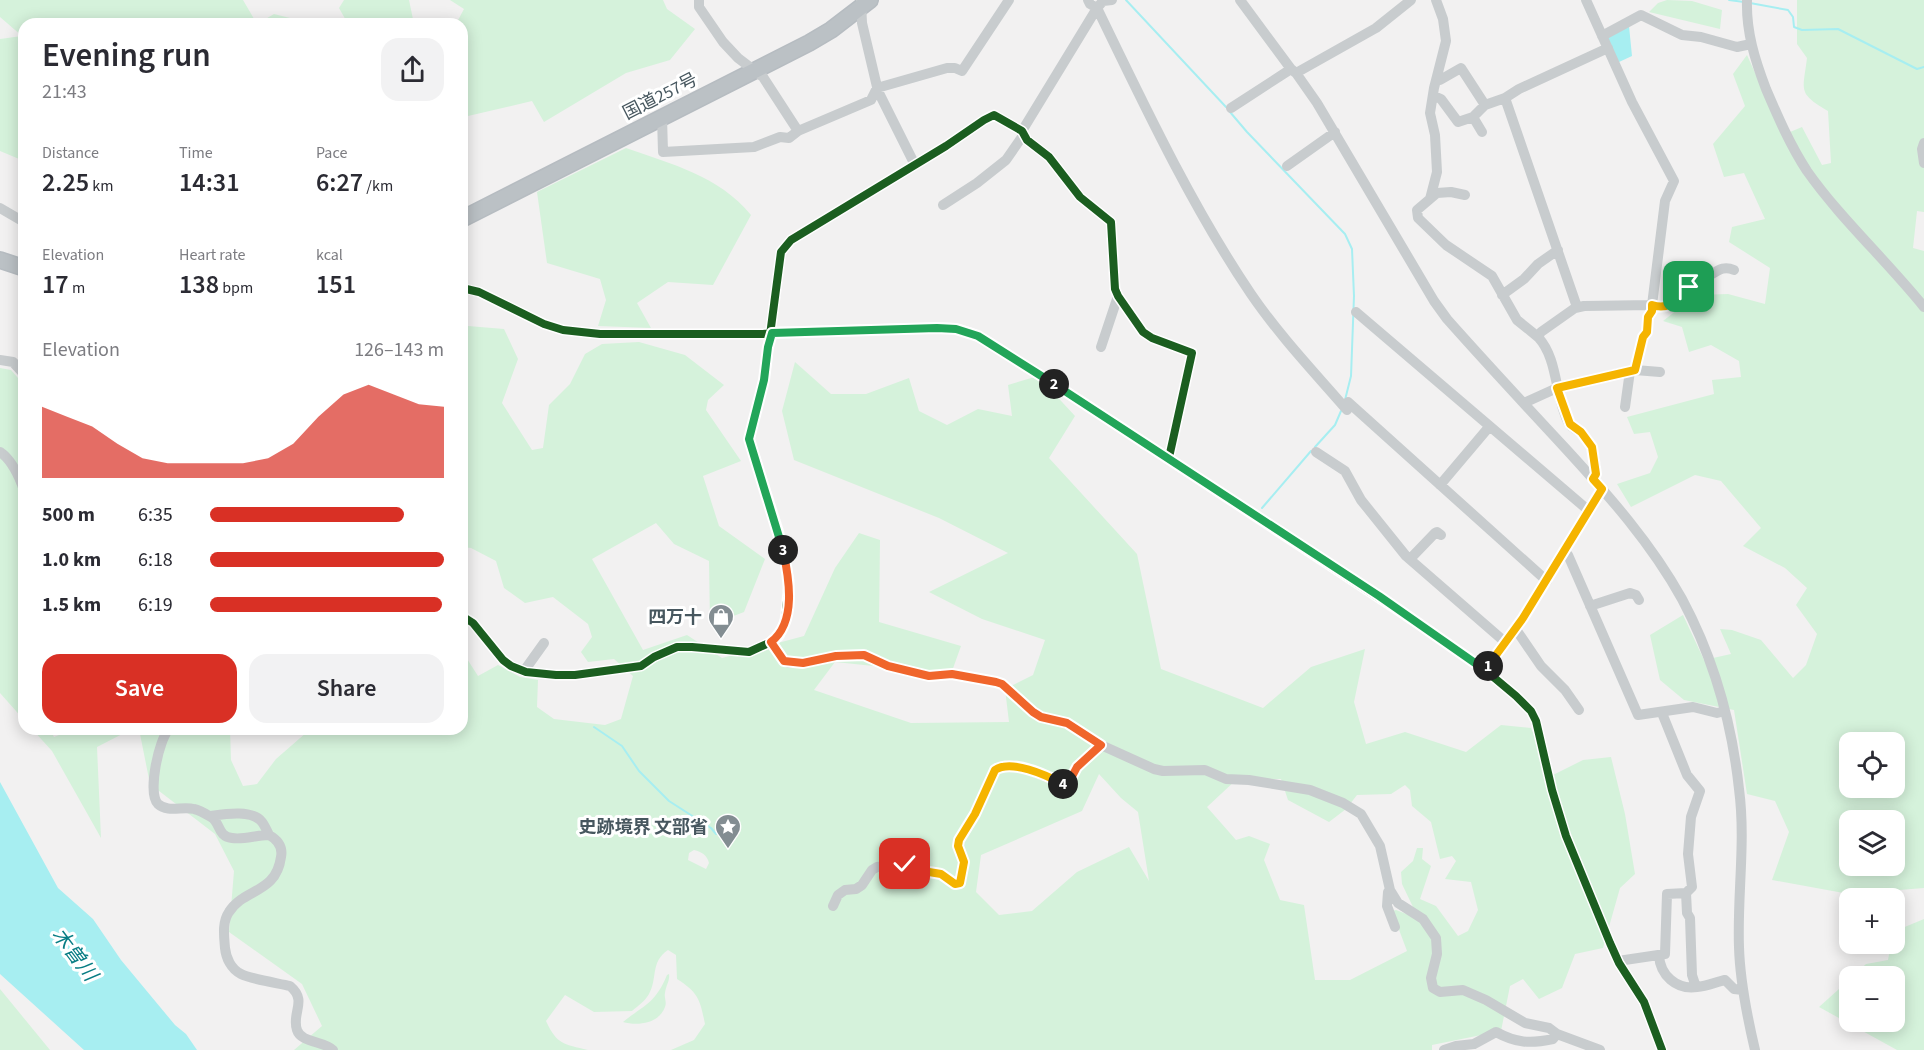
<!DOCTYPE html>
<meta charset="utf-8">
<style>
body{margin:0;font-family:"Source Sans 3","Noto Sans JP",sans-serif;background:#f2f2f3;color:#2b2b33;height:100vh;display:flex;flex-direction:column;font-size:22px;white-space:nowrap}
*{box-sizing:border-box;margin:0}
p{font-size:20px;color:#7c7c81}
.icon{flex:none;width:33px;height:33px;fill:none;stroke:currentColor;stroke-width:2;stroke-linecap:round;stroke-linejoin:round}
.map{position:relative;flex:1;overflow:hidden}
.details{position:absolute;left:18px;top:18px;width:450px;height:717px;display:flex;flex-direction:column;background:#fff;border-radius:18px;box-shadow:0 3px 15px #0003}
.details>*{flex:none}
.controls{position:absolute;left:1839px;top:732px;display:grid;gap:12px}
.controls a{display:grid;place-items:center;width:66px;height:66px;border-radius:12px;background:#fff;box-shadow:0 3px 15px #0003;font-size:30px}
.pin{position:absolute;display:grid;place-items:center;width:51px;height:51px;color:#fff;margin:-26px;border-radius:12px;box-shadow:0 3px 9px #0006}
.km{position:absolute;width:30px;height:30px;margin:-15px;border-radius:50%;background:#222;color:#fff;font-size:16px;line-height:30px;text-align:center}
.round{display:grid;place-items:center;flex:none;width:63px;height:63px;border-radius:18px;background:#f2f2f3}
.summary{display:flex;align-items:center;justify-content:space-between;height:102px;padding:0 24px}
h1{font-size:33px;font-weight:600;line-height:45px}
.figures{display:grid;grid-template-columns:repeat(3,1fr);gap:9px;height:102px;padding:6px 24px}
.figures div{display:grid;align-content:center}
.figures b{font-size:26px;font-weight:600}
.figures small{font-size:16px;font-weight:400}
.figures p{font-size:16px}
.chart{height:168px;padding:12px 24px}
.chart p{display:flex;justify-content:space-between}
.chart svg{width:100%;height:108px;margin-top:6px;fill:#d93025;opacity:.7}
.action{display:flex;gap:12px;margin-top:auto;padding:12px 24px}
.action a{flex:1;height:69px;border-radius:18px;background:#d93025;color:#fff;font-size:24px;font-weight:600;line-height:69px;text-align:center}
.action a+a{background:#f2f2f3;color:#2b2b33}
ul{padding:0 24px;list-style:none;font-size:20px}
li{display:grid;grid-template-columns:96px 72px 1fr;align-items:center;height:45px}
li i{height:15px;border-radius:8px;background:#d93025}
.map>svg:first-child{display:block}
.green{fill:#d5f2db;fill-rule:evenodd}
.water{fill:#a7eef1}
.lines{fill:none;stroke-linecap:round;stroke-linejoin:round}
.stream{stroke:#a7eef1;stroke-width:2}
.highway-casing{stroke:#b6bcc1;stroke-width:18}
.minor{stroke:#c8ccce;stroke-width:10}
.highway{stroke:#bbc1c5;stroke-width:15}
.cycleway-casing{stroke:#fff;stroke-width:11}
.cycleway{stroke:#1b5e20;stroke-width:8}
.split-1-casing{stroke:#fff;stroke-width:12}
.split-2-casing{stroke:#fff;stroke-width:12}
.split-3-casing{stroke:#fff;stroke-width:12}
.split-4-casing{stroke:#fff;stroke-width:12}
.split-5-casing{stroke:#fff;stroke-width:12}
.split-1{stroke:#f5b400;stroke-width:8}
.split-2{stroke:#22a559;stroke-width:8}
.split-3{stroke:#22a559;stroke-width:8}
.split-4{stroke:#f0652b;stroke-width:8}
.split-5{stroke:#f5b400;stroke-width:8}
.labels{text-anchor:middle;stroke-width:6;stroke-linejoin:round;paint-order:stroke}
.street-label{font-size:18px;fill:#47575f;stroke:#fff}
.poi-label{font-size:18px;font-weight:bold;fill:#47575f;stroke:#fff;text-anchor:end}
.water-label{font-size:20px;font-style:italic;fill:#087d84;stroke:#fff}
</style>
<div class="map">
<svg width="1924" height="1050" viewBox="0 0 1924 1050">
<rect width="100%" height="100%" fill="#f2f1f1"/>
<!-- green -->
<path class="green" d="M0,0H243L257,24L274,14L294,19L301,24H24V161L0,151V39L22,36L0,17Z
M344,0H409L414,24H348L339,8Z
M450,0H663L667,9L695,29L670,60L626,73L544,122L532,101L468,116L462,132V24H456L464,9Z
M1667,0L1692,1L1722,10L1720,29L1649,12L1658,3Z
M1797,0H1924V212L1917,211L1913,248L1924,251V888L1849,894L1772,880L1789,832L1775,801L1747,794L1734,710L1684,700L1660,680L1650,635L1683,615L1704,660L1731,654L1720,629L1732,630L1761,640L1793,678L1806,665L1817,634L1796,605L1807,588L1785,568L1743,546L1761,528L1721,481L1695,475L1631,507L1617,484L1650,473L1658,457L1650,432L1634,434L1627,417L1714,394L1712,380L1741,377L1739,361L1711,345L1689,352L1682,327L1663,321L1696,295L1728,294L1765,304L1770,268L1729,242L1732,227L1765,219L1744,173L1724,177L1713,144L1745,106L1733,74L1747,55L1783,135L1802,127L1822,165L1831,163L1828,111C1797,93 1803,91 1807,58L1797,44ZM1850,742H1894V788H1850ZM1850,820H1894V866H1850Z
M626,148C673,165 718,175 751,215L713,285L668,282L637,303L651,328L598,326L606,300L600,279L547,263L537,192Z
M468,326L504,329L518,359L502,403L532,450L543,448L549,405L570,384L585,354L602,344L639,342L685,355L724,385L708,400L706,410L741,461L703,476L719,526L765,559L744,612L710,625L709,561L674,544L656,523L592,559L643,650L687,635L722,658L804,636L835,568L859,533L880,540L879,622L961,646L951,674L835,662L814,690L911,723L1009,722L1005,689L1033,675L1045,640L982,619L929,592L1008,553L939,518L794,460L782,411L795,362L831,394H866L909,378L919,411L947,425L978,409L1012,416L1008,385L1038,376L1075,416L1049,458L1137,554L1161,669L1263,708L1311,667L1365,649L1354,702L1366,744L1405,732L1466,752L1501,725L1531,728L1551,776L1583,760L1611,757L1625,814L1635,874L1620,888L1603,948L1575,954L1562,988L1539,999L1523,979L1510,986L1501,1031L1432,1045V1050H671L694,1040L705,1024C700,1000 699,993 677,979L676,955L668,950C650,962 658,978 649,994C645,1001 638,1006 632,1011L594,1012L565,995L546,1021C557,1045 564,1044 588,1050H294L322,1026L302,984L229,932L234,871L215,834L150,784L139,729H230L231,760L243,786L257,784L276,759L307,732V729H462V651L478,676L498,665L520,677L538,680L537,707L554,719L605,725L621,719L633,676L614,659L588,662L581,652L592,637L588,624L553,597L525,603L504,588L496,561L471,548L462,547V336ZM1099,774L1121,798L1138,812L1149,881L1129,847L1077,872L1032,911L999,915L976,892L981,855L1082,811ZM1237,779H1281L1288,800L1329,822L1346,809L1357,795L1391,794L1405,785L1410,790L1412,806L1431,822L1440,859L1452,856L1456,861L1445,879L1471,882L1478,910L1468,931L1458,936L1436,906L1420,899L1431,866L1422,859L1423,848H1417L1413,861L1401,872L1402,884L1413,907L1409,915L1396,910L1392,911L1407,951L1350,980H1315L1304,905L1280,900L1264,860L1270,844L1249,836L1236,840L1207,807ZM694,850C702,852 707,855 709,863L706,869L688,860L689,853Z
M0,368L11,370L24,385V720L0,693Z
M32,729H50L54,737L74,729H132L97,747L101,838L52,751Z
M1924,919V1050H1897L1819,1007L1849,980L1850,1022H1894V976H1853L1866,964L1888,960L1891,944H1894L1895,931Z
M669,974C670,981 666,985 665,993C664,998 667,1002 665,1007C659,1024 637,1026 623,1022C644,1005 655,1004 667,975Z
M0,989L50,1050H0Z"/>
<!-- water -->
<path class="water" d="M1629,26L1632,56L1619,62L1607,40L1609,35Z
M0,782L58,888L93,919L121,960L175,1025L186,1034L197,1050H84L0,974Z"/>
<g class="lines">
<!-- stream -->
<path class="stream" d="M1126,0L1226,107
M1729,0L1744,2
M1750,3L1788,10L1793,17L1794,27L1802,30L1838,29L1917,69L1924,67
M1230,112L1247,132L1345,234L1352,249L1354,296L1351,376L1345,400
M1315,447L1335,425L1341,411
M1262,508L1311,451
M594,727L622,746L639,771L669,801L711,828L716,834"/>
<defs>
<path id="highway" d="M462,219L809,43L831,30L870,0
M0,260L24,268"/>
</defs>
<!-- highway casing -->
<use href="#highway" class="highway-casing"/>
<!-- minor -->
<path class="minor" d="M699,0V7L723,42L738,58L763,77L798,131L871,100L877,88L947,68H955L962,71L1009,0
M1088,0L1090,4L1097,8C1143,103 1192,207 1251,294C1279,335 1314,372 1347,410
M1240,0L1291,69L1296,73L1317,103L1434,301L1447,319C1486,363 1526,406 1566,449C1609,496 1651,543 1682,599C1713,657 1732,724 1739,789C1746,842 1737,895 1739,947C1740,982 1747,1016 1755,1050
M1586,0L1632,102L1674,181L1665,201L1652,305L1584,306L1575,308L1541,332L1538,337C1559,360 1554,396 1569,424C1572,428 1576,429 1580,432C1594,443 1595,458 1596,474L1593,479
M1747,0C1746,32 1755,60 1766,89C1778,117 1790,145 1807,171C1840,218 1887,261 1924,307
M861,2L862,23L878,91L915,165
M1602,36L1641,15L1682,35L1701,37L1737,47L1751,44
M1296,73L1376,28L1411,0
M1437,79L1440,80L1461,68L1485,105
M1434,96L1441,99L1458,122L1473,117L1482,132
M1231,108L1291,69
M662,117L663,152L754,147L780,137L789,138L798,131
M1473,117L1485,105L1505,98
M1022,131L1097,8L1103,1L1112,0
M1924,143L1922,149L1924,163
M1287,166L1335,132
M1465,195L1451,192L1437,193L1417,210L1418,218L1446,245L1492,276L1517,320L1538,337
M1430,199L1437,172L1435,135L1430,113L1434,88L1446,41L1443,19L1436,0
M943,205L977,183L1006,160L1024,134
M0,208L24,222
M462,288L479,292L544,324L563,330L600,334H763L781,332L937,328C943,328 950,328 956,329C989,335 1014,363 1044,377L1426,629L1485,670L1516,696L1531,711L1536,721L1552,790L1566,836L1610,943L1619,963L1644,1002L1662,1050
M1502,295L1524,279L1538,264L1558,250
M1577,307L1505,98L1519,89L1608,48
M1356,312L1588,510
M1101,347L1118,296
M0,360L13,362L24,374
M1635,370L1643,337L1648,330V317L1652,311V305C1672,312 1679,296 1691,285C1698,280 1705,278 1712,274C1720,269 1725,266 1734,270
M1348,402L1547,581
M1524,403L1557,388L1611,375L1635,370L1660,372
M1625,407L1630,371
M0,452C12,460 19,476 24,490
M1316,452L1345,471L1361,500L1406,556L1505,642
M1440,485L1489,427
M1564,552L1568,555L1638,715L1693,707L1717,713L1725,711
M1410,559L1435,533L1437,532L1441,535
M1590,606L1630,593L1636,595L1639,600
M462,616L473,623L503,660L511,666L526,672L556,675H575L641,666L654,657L677,647H692L749,652L771,642L779,636L785,621L789,581L779,533L749,439L764,380L781,252L791,240L946,146L984,120L994,115L1022,131L1027,140L1049,157L1080,197L1111,222L1115,289L1118,296L1143,332L1152,338L1192,353L1170,453L1166,458
M1515,628L1541,666L1565,690L1579,710
M771,642L784,661L789,663H803L836,656L864,655L888,666L929,676L952,674L996,682L1001,684L1033,712L1041,717L1067,723L1101,745L1154,769L1163,771L1205,770L1226,779L1249,780L1310,790L1343,803L1361,814L1380,846L1390,890L1398,903L1423,919L1436,938L1437,954L1431,978L1433,988L1440,992L1463,990L1486,1000L1525,1023L1549,1028L1557,1034L1600,1050
M1485,670L1523,618L1602,489
M524,671L544,643
M169,729C159,739 147,793 158,804C168,813 182,806 194,809C199,810 206,814 211,817C221,823 217,836 232,838C244,840 256,835 269,835C278,840 283,847 281,857C276,894 244,888 229,912C222,922 224,936 225,948C226,958 231,969 241,974C251,979 277,983 290,986C308,1001 291,1013 297,1030C301,1043 325,1041 333,1050
M210,816C224,814 252,809 262,822C265,826 267,831 269,835
M1390,890L1388,892L1387,906L1395,927
M1686,893L1687,913L1690,918L1692,975L1696,987
M833,906L838,895L845,890L856,889L862,885L872,870L877,867L905,864L917,870L941,874L955,884L960,883L964,862L958,846L959,840L975,814L995,770C1018,755 1045,782 1068,784L1077,767L1101,745
M1659,955C1660,975 1676,990 1697,987C1707,986 1716,982 1725,980L1734,989L1743,990
M1618,961L1665,954L1667,894L1686,893L1692,887L1688,854L1691,817L1700,791L1687,775L1662,713
M1444,1050L1456,1046L1474,1044L1496,1032C1516,1043 1530,1044 1553,1039L1557,1034"/>
<!-- highway -->
<use href="#highway" class="highway"/>
<defs>
<path id="cycleway" d="M462,288L479,292L544,324L563,330L600,334H763L781,332L937,328C943,328 950,328 956,329C989,335 1014,363 1044,377L1426,629L1485,670L1516,696L1531,711L1536,721L1552,790L1566,836L1610,943L1619,963L1644,1002L1662,1050
M462,616L473,623L503,660L511,666L526,672L556,675H575L641,666L654,657L677,647H692L749,652L771,642L779,636L785,621L789,581L779,533L749,439L764,380L781,252L791,240L946,146L984,120L994,115L1022,131L1027,140L1049,157L1080,197L1111,222L1115,289L1118,296L1143,332L1152,338L1192,353L1170,453L1166,458"/>
</defs>
<!-- cycleway casing -->
<use href="#cycleway" class="cycleway-casing"/>
<!-- cycleway -->
<use href="#cycleway" class="cycleway"/>
</g>
<g class="lines">
<defs>
<path id="split-1" d="M1488,666L1523,618L1602,489L1593,479L1596,474L1592,447L1581,432L1570,424L1557,388L1635,370L1643,337L1647,332L1648,317L1652,311V305C1670,311 1678,299 1689,287"/>
<path id="split-2" d="M1054,384L1379,596L1485,670L1488,666"/>
<path id="split-3" d="M783,550L749,439L764,380L768,347L772,333L937,328L956,329L978,336L1054,384"/>
<path id="split-4" d="M783,550C789,578 797,622 771,642L784,661L803,663L836,656L864,655L888,666L929,676L952,674L996,682L1002,684L1033,712L1041,717L1067,723L1101,745L1077,767L1068,784H1063"/>
<path id="split-5" d="M905,864L917,870L941,874L955,884L960,883L964,862L958,846L959,840L975,814L995,770C1011,759 1046,775 1063,784"/>
</defs>
<!-- split-1 casing -->
<use href="#split-1" class="split-1-casing"/>
<!-- split-2 casing -->
<use href="#split-2" class="split-2-casing"/>
<!-- split-3 casing -->
<use href="#split-3" class="split-3-casing"/>
<!-- split-4 casing -->
<use href="#split-4" class="split-4-casing"/>
<!-- split-5 casing -->
<use href="#split-5" class="split-5-casing"/>
<!-- split-1 -->
<use href="#split-1" class="split-1"/>
<!-- split-2 -->
<use href="#split-2" class="split-2"/>
<!-- split-3 -->
<use href="#split-3" class="split-3"/>
<!-- split-4 -->
<use href="#split-4" class="split-4"/>
<!-- split-5 -->
<use href="#split-5" class="split-5"/>
</g>
<!-- icons -->
<defs>
<symbol id="shop-pin" viewBox="-11 -11 22 30"><path d="M0 17L-7.5 6A9.5 9.5 0 1 1 7.5 6Z" fill="#838d92" stroke="#fff"/><path d="M-5-2.5h2.3a2.7 3.5 0 0 1 5.4 0H5L5.5 6h-11ZM-1.5-2.5h3a1.5 2.3 0 0 0-3 0Z" fill="#fff"/></symbol>
<symbol id="sight-pin" viewBox="-11 -11 22 30"><path d="M0 17L-7.5 6A9.5 9.5 0 1 1 7.5 6Z" fill="#838d92" stroke="#fff"/><path d="M0-6L1.8-2.2L6-1.7L2.9 1.2L3.7 5.4L0 3.3L-3.7 5.4L-2.9 1.2L-6-1.7L-1.8-2.2Z" fill="#fff"/></symbol>
</defs>
<g fill-rule="evenodd">
<use href="#shop-pin" x="706" y="602" width="30" height="40"/>
<use href="#sight-pin" x="713" y="812" width="30" height="40"/>
</g>
<g class="labels">
<!-- street labels -->
<g class="street-label">
<text transform="translate(660 96) rotate(-27)" y="6">国道257号</text>
</g>
<!-- poi labels -->
<g class="poi-label">
<text x="702" y="623">四万十</text>
<text x="708" y="833">史跡境界 文部省</text>
</g>
<!-- water labels -->
<g class="water-label">
<text transform="translate(75 954) rotate(53)" y="7">木曽川</text>
</g>
</g>
</svg>
<div class="controls">
<a><svg class="icon" aria-label="locate" viewBox="0 0 24 24"><circle cx="12" cy="12" r="6"/><path d="M12 2v4M12 18v4M2 12h4M18 12h4"/></svg></a>
<a><svg class="icon" aria-label="layers" viewBox="0 0 24 24"><path d="M12 4l9 5-9 5-9-5zM3 14l9 5 9-5"/></svg></a>
<a>+</a>
<a>−</a>
</div>
<div class="pin" style="left:1689px;top:287px;background:#1e9e55"><svg class="icon" aria-label="arrive" viewBox="0 0 24 24"><path d="M6 21V4h12l-3 4 3 4H6"/></svg></div>
<div class="pin" style="left:905px;top:864px;background:#d93025"><svg class="icon" aria-label="check" viewBox="0 0 24 24"><path d="M5 12l5 5 9-10"/></svg></div>
<b class="km" style="left:1488px;top:666px">1</b>
<b class="km" style="left:1054px;top:384px">2</b>
<b class="km" style="left:783px;top:550px">3</b>
<b class="km" style="left:1063px;top:784px">4</b>
<section class="details">
<div class="summary"><div><h1>Evening run</h1><p>21:43</p></div><a class="round"><svg class="icon" aria-label="share" viewBox="0 0 24 24"><path d="M12 15V3M7 8l5-5 5 5M5 13v7h14v-7"/></svg></a></div>
<div class="figures">
<div><p>Distance</p><b>2.25<small> km</small></b></div>
<div><p>Time</p><b>14:31</b></div>
<div><p>Pace</p><b>6:27<small> /km</small></b></div>
</div>
<div class="figures">
<div><p>Elevation</p><b>17<small> m</small></b></div>
<div><p>Heart rate</p><b>138<small> bpm</small></b></div>
<div><p>kcal</p><b>151</b></div>
</div>
<div class="chart"><p><span>Elevation</span>126–143 m</p>
<svg viewBox="0 0 160 44" preserveAspectRatio="none"><path d="M0 44V15L10 19L20 23L30 30L40 36L50 38L60 38L70 38L80 38L90 36L100 30L110 19L120 10L130 6L140 10L150 14L160 15V44z"/></svg>
</div>
<ul>
<li><b>500 m</b>6:35<i style="width:83%"></i></li>
<li><b>1.0 km</b>6:18<i style="width:100%"></i></li>
<li><b>1.5 km</b>6:19<i style="width:99%"></i></li>
</ul>
<div class="action"><a>Save</a><a>Share</a></div>
</section>
</div>
